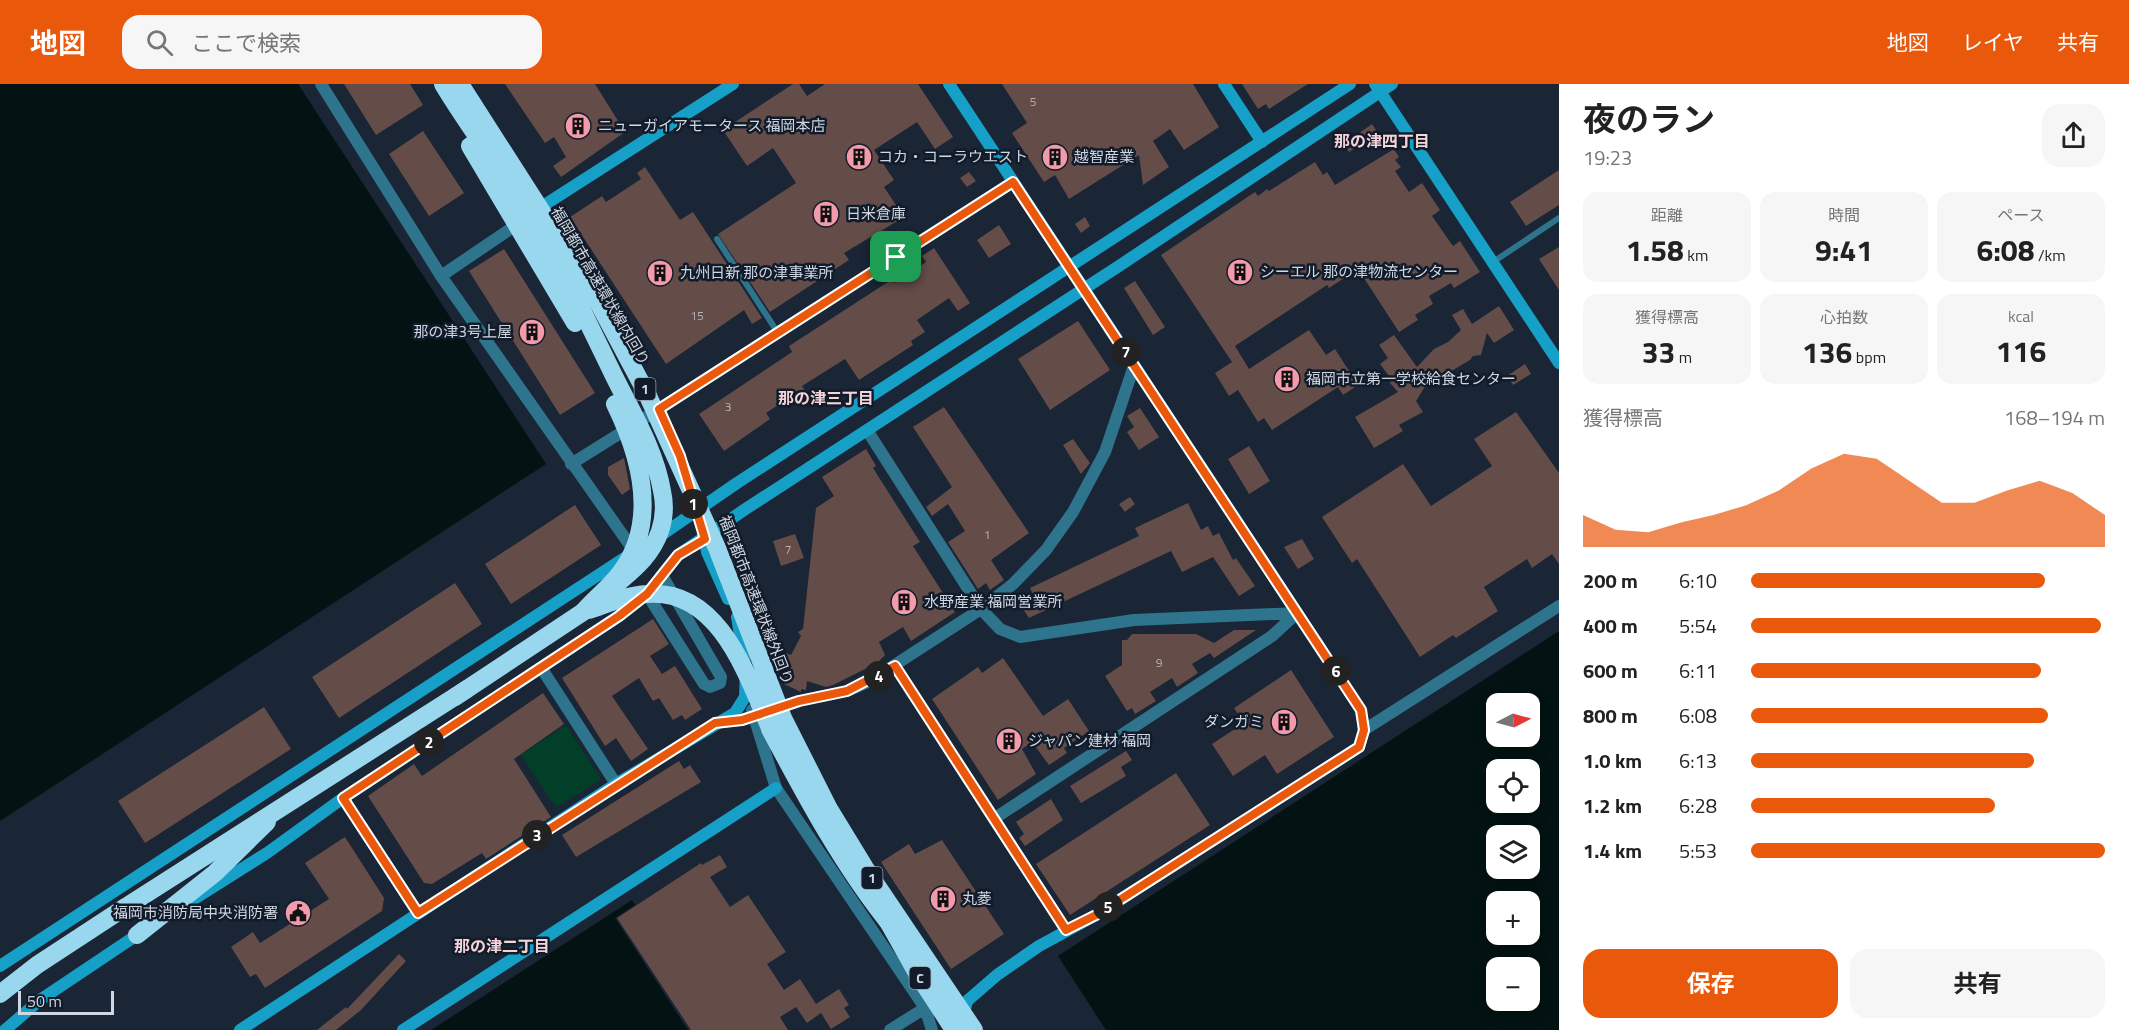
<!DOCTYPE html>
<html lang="ja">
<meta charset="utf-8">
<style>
body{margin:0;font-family:"Titillium Web","Noto Sans JP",sans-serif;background:#f6f6f6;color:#222;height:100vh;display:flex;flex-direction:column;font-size:22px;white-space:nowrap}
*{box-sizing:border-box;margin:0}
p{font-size:20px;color:#767676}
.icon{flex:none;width:33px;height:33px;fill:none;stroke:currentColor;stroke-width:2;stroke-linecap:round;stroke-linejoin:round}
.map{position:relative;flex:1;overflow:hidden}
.sheet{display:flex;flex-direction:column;background:#fff;width:570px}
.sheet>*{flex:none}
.needle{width:39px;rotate:84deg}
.controls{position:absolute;left:1486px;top:609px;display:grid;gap:12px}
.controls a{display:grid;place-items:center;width:54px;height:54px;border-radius:12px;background:#fff;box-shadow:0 3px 15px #0003;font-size:30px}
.scale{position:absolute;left:18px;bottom:15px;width:96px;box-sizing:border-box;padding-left:6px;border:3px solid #d0d7e2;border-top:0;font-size:16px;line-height:21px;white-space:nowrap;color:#d0d7e2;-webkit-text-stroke:4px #111b2a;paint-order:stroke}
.pin{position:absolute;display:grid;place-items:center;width:51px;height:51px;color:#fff;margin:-26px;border-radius:12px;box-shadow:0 3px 9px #0006}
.km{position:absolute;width:30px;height:30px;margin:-15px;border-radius:50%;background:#222;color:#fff;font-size:16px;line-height:30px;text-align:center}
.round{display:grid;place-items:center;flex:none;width:63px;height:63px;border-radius:18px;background:#f6f6f6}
.headline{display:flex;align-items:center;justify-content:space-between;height:102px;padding:0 24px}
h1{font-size:33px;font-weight:700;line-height:45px}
.figures{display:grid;grid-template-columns:repeat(3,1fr);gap:9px;height:102px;padding:6px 24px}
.figures div{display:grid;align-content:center;border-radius:15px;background:#f6f6f6;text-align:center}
.figures b{font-size:30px;font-weight:700}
.figures small{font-size:16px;font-weight:400}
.figures p{font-size:16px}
.chart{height:168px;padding:12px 24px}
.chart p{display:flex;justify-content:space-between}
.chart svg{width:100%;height:108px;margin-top:6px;fill:#ea580c;opacity:.7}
.primary-button{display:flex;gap:12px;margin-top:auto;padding:12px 24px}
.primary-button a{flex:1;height:69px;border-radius:18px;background:#ea580c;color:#fff;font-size:24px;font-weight:700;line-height:69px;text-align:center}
.primary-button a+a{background:#f6f6f6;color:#222}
ul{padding:0 24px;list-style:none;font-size:20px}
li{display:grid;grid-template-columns:96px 72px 1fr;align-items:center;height:45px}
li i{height:15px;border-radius:8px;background:#ea580c}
header{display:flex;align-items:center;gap:36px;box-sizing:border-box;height:84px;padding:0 30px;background:#ea580c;color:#fff}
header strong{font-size:28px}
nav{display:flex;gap:33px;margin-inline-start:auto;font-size:21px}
.search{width:420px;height:54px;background:#f6f6f6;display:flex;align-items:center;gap:15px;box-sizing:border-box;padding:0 21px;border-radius:18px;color:#767676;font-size:22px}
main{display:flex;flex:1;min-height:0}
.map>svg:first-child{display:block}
.green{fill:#013f29}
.water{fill:#031212;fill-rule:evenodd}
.building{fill:#644c48}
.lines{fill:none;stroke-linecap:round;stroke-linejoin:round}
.lane{stroke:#2d748c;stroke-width:6}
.street{stroke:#2d748c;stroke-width:12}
.secondary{stroke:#16a0c8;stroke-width:12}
.highway{stroke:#99d7ef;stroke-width:18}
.highway-bridge{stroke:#99d7ef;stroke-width:18}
.route-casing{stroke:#fff;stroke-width:12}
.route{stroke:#ea580c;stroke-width:8}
.labels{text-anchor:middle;stroke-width:5;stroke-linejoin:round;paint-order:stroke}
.number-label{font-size:12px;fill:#b5b4bc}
.shield{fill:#111b2a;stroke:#979fab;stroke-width:1.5}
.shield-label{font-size:14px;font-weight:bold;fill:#d0d7e2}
.poi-label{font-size:15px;fill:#d0d7e2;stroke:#111b2a;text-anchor:start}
.street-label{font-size:15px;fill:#d0d7e2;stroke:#111b2a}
.neighbourhood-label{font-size:16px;font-weight:bold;fill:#f6d3d8;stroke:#111b2a}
</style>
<header>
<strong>地図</strong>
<div class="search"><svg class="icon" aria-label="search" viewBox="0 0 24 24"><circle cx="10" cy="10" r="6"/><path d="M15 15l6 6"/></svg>ここで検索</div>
<nav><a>地図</a><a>レイヤ</a><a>共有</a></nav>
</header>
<main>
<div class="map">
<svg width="1559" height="946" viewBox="0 0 1559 946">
<rect width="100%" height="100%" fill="#1a2535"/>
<!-- green -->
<path class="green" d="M566,641L601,695L556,724L521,671Z"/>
<!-- water -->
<path class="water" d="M0,0H298L546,380L0,737Z
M1559,547V946H1106L1058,872ZM1497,620H1530V652H1497ZM1497,686H1530V718H1497ZM1497,752H1530V784H1497ZM1497,818H1530V850H1497ZM1497,884H1530V916H1497Z
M632,816L635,821L615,834L688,946H431Z"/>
<!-- building -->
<path class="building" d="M344,0H410L423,21L376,51Z
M505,0H595L625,48L561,93L553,82L566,73L554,53L545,59Z
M793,0H799L807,12L825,0H918L953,53L935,65L917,38L874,66L894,96L884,103L904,133L844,169L849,176L770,228L718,150L796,99L773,64L747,82L723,46Z
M1002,0H1193L1219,43L1184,66L1170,45L1153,57L1169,83L1143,101L1139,71L1069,115L1055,91L1044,98L1012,49L1027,39Z
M1242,0H1308L1269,25L1266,20L1258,25Z
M1372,40L1378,49L1349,68L1344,60Z
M423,47L464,109L429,132L389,70Z
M1394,65L1399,73L1395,76L1401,83L1395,87L1409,108L1422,99L1440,126L1432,132L1453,162L1460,157L1480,188L1454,204L1451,199L1429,212L1433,220L1415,231L1418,236L1399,248L1358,185L1329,204L1327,201L1235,262L1249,285L1309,246L1326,271L1335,265L1358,301L1343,311L1338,303L1272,346L1264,334L1258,338L1238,306L1229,312L1215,289L1232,278L1161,171L1255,108L1258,112L1267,105L1269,107L1315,78L1323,91L1327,88L1335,101Z
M645,83L680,136L693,128L762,234L752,240L744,226L666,280L570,133L602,112L606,118L641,95L637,89Z
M1559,86V121L1526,142L1510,118Z
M969,88L976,97L967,103L960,94Z
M1085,133L1090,142L1081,149L1075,140Z
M999,141L1011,160L989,174L977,156Z
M1559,163V206L1539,175Z
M934,164L970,219L958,227L949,214L917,236L925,248L911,257L913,261L859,296L845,275L802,302L810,314L798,322L792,312L766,329L770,335L724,367L699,330L792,268L789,262L891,196L894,199L926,178L922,172Z
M504,165L595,309L560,331L469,187Z
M1135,197L1165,243L1153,251L1124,204Z
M1499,222L1514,246L1494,259L1487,249L1481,271L1473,272L1470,276L1443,292L1440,297L1424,304L1416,317L1423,328L1399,341L1403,347L1374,364L1355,333L1398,308L1390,299L1392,296L1380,280L1388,274L1379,261L1394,251L1417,283L1434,265L1448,258L1461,246L1452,231L1463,225L1472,240Z
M1078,237L1110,286L1050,326L1018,275Z
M1525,280L1531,290L1513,301L1507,292Z
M944,323L1029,449L991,476L1004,496L990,506L986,499L978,505L948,458L965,447L948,420L932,432L926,423L952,403L913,343Z
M1140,324L1159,353L1139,366L1127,348L1134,343L1127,332Z
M1516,328L1559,389V480L1552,470L1532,484L1527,475L1484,503L1498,527L1456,554L1453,551L1420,573L1357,475L1352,479L1322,433L1403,380L1431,422L1492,382L1474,355Z
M1073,355L1090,379L1081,390L1063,361Z
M1249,362L1270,397L1249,410L1228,375Z
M866,365L876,382L873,384L920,458L913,462L955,528L911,557L903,543L879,558L885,571L877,579L833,601L826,603L807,597L806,606L801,605V608L784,600L785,594H781L784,584L778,583L783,568L791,571L801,552L798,548L803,545L816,424L834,412L822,393Z
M624,374L630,405L622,411L608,391V383Z
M1130,413L1135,420L1125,428L1119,420Z
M1188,419L1201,446L1208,442L1213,452L1219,449L1233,476L1236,474L1255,502L1239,512L1213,473L1182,488L1171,467L1029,534L1023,525L1036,517L1030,504L1139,452L1135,444Z
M575,421L601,461L511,520L485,480Z
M795,450L804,474L781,482L773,457Z
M1302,455L1314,475L1298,485L1284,463Z
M455,499L482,540L339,634L312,593Z
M653,535L669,560L650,572L662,590L675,582L702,625L685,636L682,631L673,636L659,614L653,617L639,594L612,612L648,665L631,677L616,654L605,662L562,594Z
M1234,546H1256L1214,574L1210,569L1192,580L1198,589L1177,603L1172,594L1150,608L1156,617L1135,630L1132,624L1127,627L1105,592L1122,581V556H1127L1132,550H1196L1214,559Z
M1003,574L1043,632L1068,615L1089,647L1064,664L1067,669L1049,681L1032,658L1022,665L1036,690L998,716L932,615L978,583L982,589Z
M1291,586L1334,653L1277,690L1265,671L1233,692L1212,660L1244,639L1234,624Z
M543,609L564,640L514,675L551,733L486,775L482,769L432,800L424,799L368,712L414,680L422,692Z
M264,623L291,665L145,759L118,717Z
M1126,667L1132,676L1121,683L1126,692L1081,719L1070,702Z
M679,677L684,685L690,681L701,698L576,773L562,751Z
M1176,689L1210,741L1070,831L1036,780Z
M1051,715L1063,736L1025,762L1019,754L1024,750L1016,738Z
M345,753L384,814L382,827L265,904L256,890L250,893L231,863L253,848L260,859L329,815L305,779Z
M942,756L1004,850L951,885L881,778L909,760L915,770Z
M720,771L727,783L710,793L730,823L748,811L786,868L767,880L784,906L800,895L816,920L839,905L849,921L844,924L850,933L831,945L821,929L807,939L796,923L780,933L788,946H691L617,834L701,779L702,781Z
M399,870L406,877L361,926L336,946H317L346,923L347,925Z"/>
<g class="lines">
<!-- lane -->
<path class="lane" d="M717,155L778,249
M1493,178L1559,134"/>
<!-- street -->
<path class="street" d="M321,0L441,192L634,467
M441,192L522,137
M867,346L981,525L1000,545L1020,553L1134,536L1297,529L1272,552L995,734
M571,380L659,325
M647,510L704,600L710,603L720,599L721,593L663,493
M895,582L1066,846
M542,585L616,700
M752,626L776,704L925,924L932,946
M722,637L742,636L799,617L847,607L870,597L981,525L1013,500L1046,466L1073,428L1105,368L1134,282
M1364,646L1559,522
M890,946L925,924"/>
<!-- secondary -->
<path class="secondary" d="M949,0L1361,626L1364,646L1359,663L1096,831L1039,862L997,891L967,917L963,933
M1224,0L1262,58
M1375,0L1559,279
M535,127L733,0
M659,325L1013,98
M657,454L737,399L1350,0
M705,455L707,468L728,515
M343,714L418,829
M191,817L267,769L343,714L619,532L647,510L678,471L744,426L1119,182L1392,0
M0,882L629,471
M5,946L40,916L143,847
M240,946L616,700L735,629L745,613L746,587L737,533
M403,946L776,704"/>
<!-- highway -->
<path class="highway" d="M455,613L583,528
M770,645C806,713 844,784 893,844
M137,851L215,789L267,738
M0,910L37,881L124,824"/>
<!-- highway-bridge -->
<path class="highway-bridge" d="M443,0C473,50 509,95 539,144C566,191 589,241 613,290C631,327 655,365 662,407C665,420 664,435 660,447C648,482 617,495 595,521
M460,0L590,203L648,312L717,464L783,634L829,725L865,784L974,946
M470,62L575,239
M589,526C607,520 627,511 647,510C719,504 747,591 770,644
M583,528C595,514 611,502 621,488C659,437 640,371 615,320
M124,824L467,605
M885,832L917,889L954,946"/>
</g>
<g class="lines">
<defs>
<path id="route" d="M1013,98L1361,626L1364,646L1359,663L1096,831L1066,846L895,582L847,607L799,617L742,636L715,639L418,829L343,714L619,532L647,510L678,471L705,455L680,372L659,325Z"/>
</defs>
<!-- route casing -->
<use href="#route" class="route-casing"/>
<!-- route -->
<use href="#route" class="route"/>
</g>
<!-- icons -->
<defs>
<symbol id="building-disc" viewBox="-11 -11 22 22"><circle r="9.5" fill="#f39aab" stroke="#111b2a"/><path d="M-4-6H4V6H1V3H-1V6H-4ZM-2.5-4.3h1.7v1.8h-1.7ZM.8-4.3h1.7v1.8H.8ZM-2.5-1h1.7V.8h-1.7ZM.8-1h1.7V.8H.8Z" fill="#111"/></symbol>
<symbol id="civic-disc" viewBox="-11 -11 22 22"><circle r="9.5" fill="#f39aab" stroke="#111b2a"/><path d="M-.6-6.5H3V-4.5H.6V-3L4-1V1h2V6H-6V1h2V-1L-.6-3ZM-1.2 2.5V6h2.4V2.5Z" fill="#111"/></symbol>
</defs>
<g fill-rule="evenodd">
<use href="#building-disc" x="563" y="27" width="30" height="30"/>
<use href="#building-disc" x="844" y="58" width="30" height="30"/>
<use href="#building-disc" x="1040" y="58" width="30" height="30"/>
<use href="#building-disc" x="811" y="115" width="30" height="30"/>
<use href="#building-disc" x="1225" y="173" width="30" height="30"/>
<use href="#building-disc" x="645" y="174" width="30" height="30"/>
<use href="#building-disc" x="517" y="233" width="30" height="30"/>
<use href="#building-disc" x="1272" y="280" width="30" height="30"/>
<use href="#building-disc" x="889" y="503" width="30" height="30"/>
<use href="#building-disc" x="1269" y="623" width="30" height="30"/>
<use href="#building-disc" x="994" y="642" width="30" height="30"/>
<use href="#building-disc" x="928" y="800" width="30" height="30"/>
<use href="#civic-disc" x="283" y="814" width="30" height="30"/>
</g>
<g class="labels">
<!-- number labels -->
<g class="number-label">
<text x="1033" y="22">5</text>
<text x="697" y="236">15</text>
<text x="728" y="327">3</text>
<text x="987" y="455">1</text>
<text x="788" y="470">7</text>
<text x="1159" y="583">9</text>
</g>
<!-- shield labels -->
<g class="shield">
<rect x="634.5" y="294" width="21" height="22" rx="4.5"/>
<rect x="861.5" y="783" width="21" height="22" rx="4.5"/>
<rect x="909.5" y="883" width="21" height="22" rx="4.5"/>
</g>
<g class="shield-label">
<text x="645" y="310">1</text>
<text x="872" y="799">1</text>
<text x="920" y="899">C</text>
</g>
<!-- poi labels -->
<g class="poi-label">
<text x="598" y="47">ニューガイアモータース 福岡本店</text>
<text x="878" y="78">コカ・コーラウエスト</text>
<text x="1074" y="78">越智産業</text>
<text x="846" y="135">日米倉庫</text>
<text x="1260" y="193">シーエル 那の津物流センター</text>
<text x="680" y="194">九州日新 那の津事業所</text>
<text x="512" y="253" text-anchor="end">那の津3号上屋</text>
<text x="1306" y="300">福岡市立第一学校給食センター</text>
<text x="924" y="523">水野産業 福岡営業所</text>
<text x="1264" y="643" text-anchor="end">ダンガミ</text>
<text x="1028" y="662">ジャパン建材 福岡</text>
<text x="962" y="820">丸菱</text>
<text x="278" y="834" text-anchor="end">福岡市消防局中央消防署</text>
</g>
<!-- street labels -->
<g class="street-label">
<text transform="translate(600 202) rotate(60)" y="5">福岡都市高速環状線内回り</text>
<text transform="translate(756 516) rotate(69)" y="5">福岡都市高速環状線外回り</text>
</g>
<!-- neighbourhood labels -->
<g class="neighbourhood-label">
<text x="1382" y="63">那の津四丁目</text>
<text x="826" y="320">那の津三丁目</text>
<text x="502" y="868">那の津二丁目</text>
</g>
</g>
</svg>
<div class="controls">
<a><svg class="needle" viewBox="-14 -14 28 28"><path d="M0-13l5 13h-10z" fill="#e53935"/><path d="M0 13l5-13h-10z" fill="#767676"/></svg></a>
<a><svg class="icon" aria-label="locate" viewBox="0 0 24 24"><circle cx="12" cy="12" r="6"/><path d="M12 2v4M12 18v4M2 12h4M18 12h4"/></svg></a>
<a><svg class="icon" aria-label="layers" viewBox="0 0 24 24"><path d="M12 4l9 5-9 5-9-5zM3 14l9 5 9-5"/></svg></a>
<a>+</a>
<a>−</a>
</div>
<div class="scale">50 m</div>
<div class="pin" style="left:896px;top:173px;background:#1e9e55"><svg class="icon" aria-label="arrive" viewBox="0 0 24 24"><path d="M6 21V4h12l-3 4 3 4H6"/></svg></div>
<b class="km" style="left:693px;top:420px">1</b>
<b class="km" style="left:429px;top:658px">2</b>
<b class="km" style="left:537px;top:751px">3</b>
<b class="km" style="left:879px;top:592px">4</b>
<b class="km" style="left:1108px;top:823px">5</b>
<b class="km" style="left:1336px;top:587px">6</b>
<b class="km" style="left:1126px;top:268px">7</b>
</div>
<section class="sheet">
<div class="headline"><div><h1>夜のラン</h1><p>19:23</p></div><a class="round"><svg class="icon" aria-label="share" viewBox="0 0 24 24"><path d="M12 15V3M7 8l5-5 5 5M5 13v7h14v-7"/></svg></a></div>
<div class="figures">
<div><p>距離</p><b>1.58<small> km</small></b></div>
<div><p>時間</p><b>9:41</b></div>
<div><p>ペース</p><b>6:08<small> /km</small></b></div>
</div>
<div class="figures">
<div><p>獲得標高</p><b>33<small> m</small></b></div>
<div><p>心拍数</p><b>136<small> bpm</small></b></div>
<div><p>kcal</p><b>116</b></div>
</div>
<div class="chart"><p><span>獲得標高</span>168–194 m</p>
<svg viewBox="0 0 160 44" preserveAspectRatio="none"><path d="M0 44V31L10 37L20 38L30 34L40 31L50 27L60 21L70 12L80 6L90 8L100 17L110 26L120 26L130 21L140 17L150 22L160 31V44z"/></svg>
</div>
<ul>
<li><b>200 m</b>6:10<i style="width:83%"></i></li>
<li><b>400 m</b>5:54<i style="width:99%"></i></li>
<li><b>600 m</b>6:11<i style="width:82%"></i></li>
<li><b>800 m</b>6:08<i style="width:84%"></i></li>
<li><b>1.0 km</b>6:13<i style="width:80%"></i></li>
<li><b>1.2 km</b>6:28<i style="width:69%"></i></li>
<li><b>1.4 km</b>5:53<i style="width:100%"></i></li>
</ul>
<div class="primary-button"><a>保存</a><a>共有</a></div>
</section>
</main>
